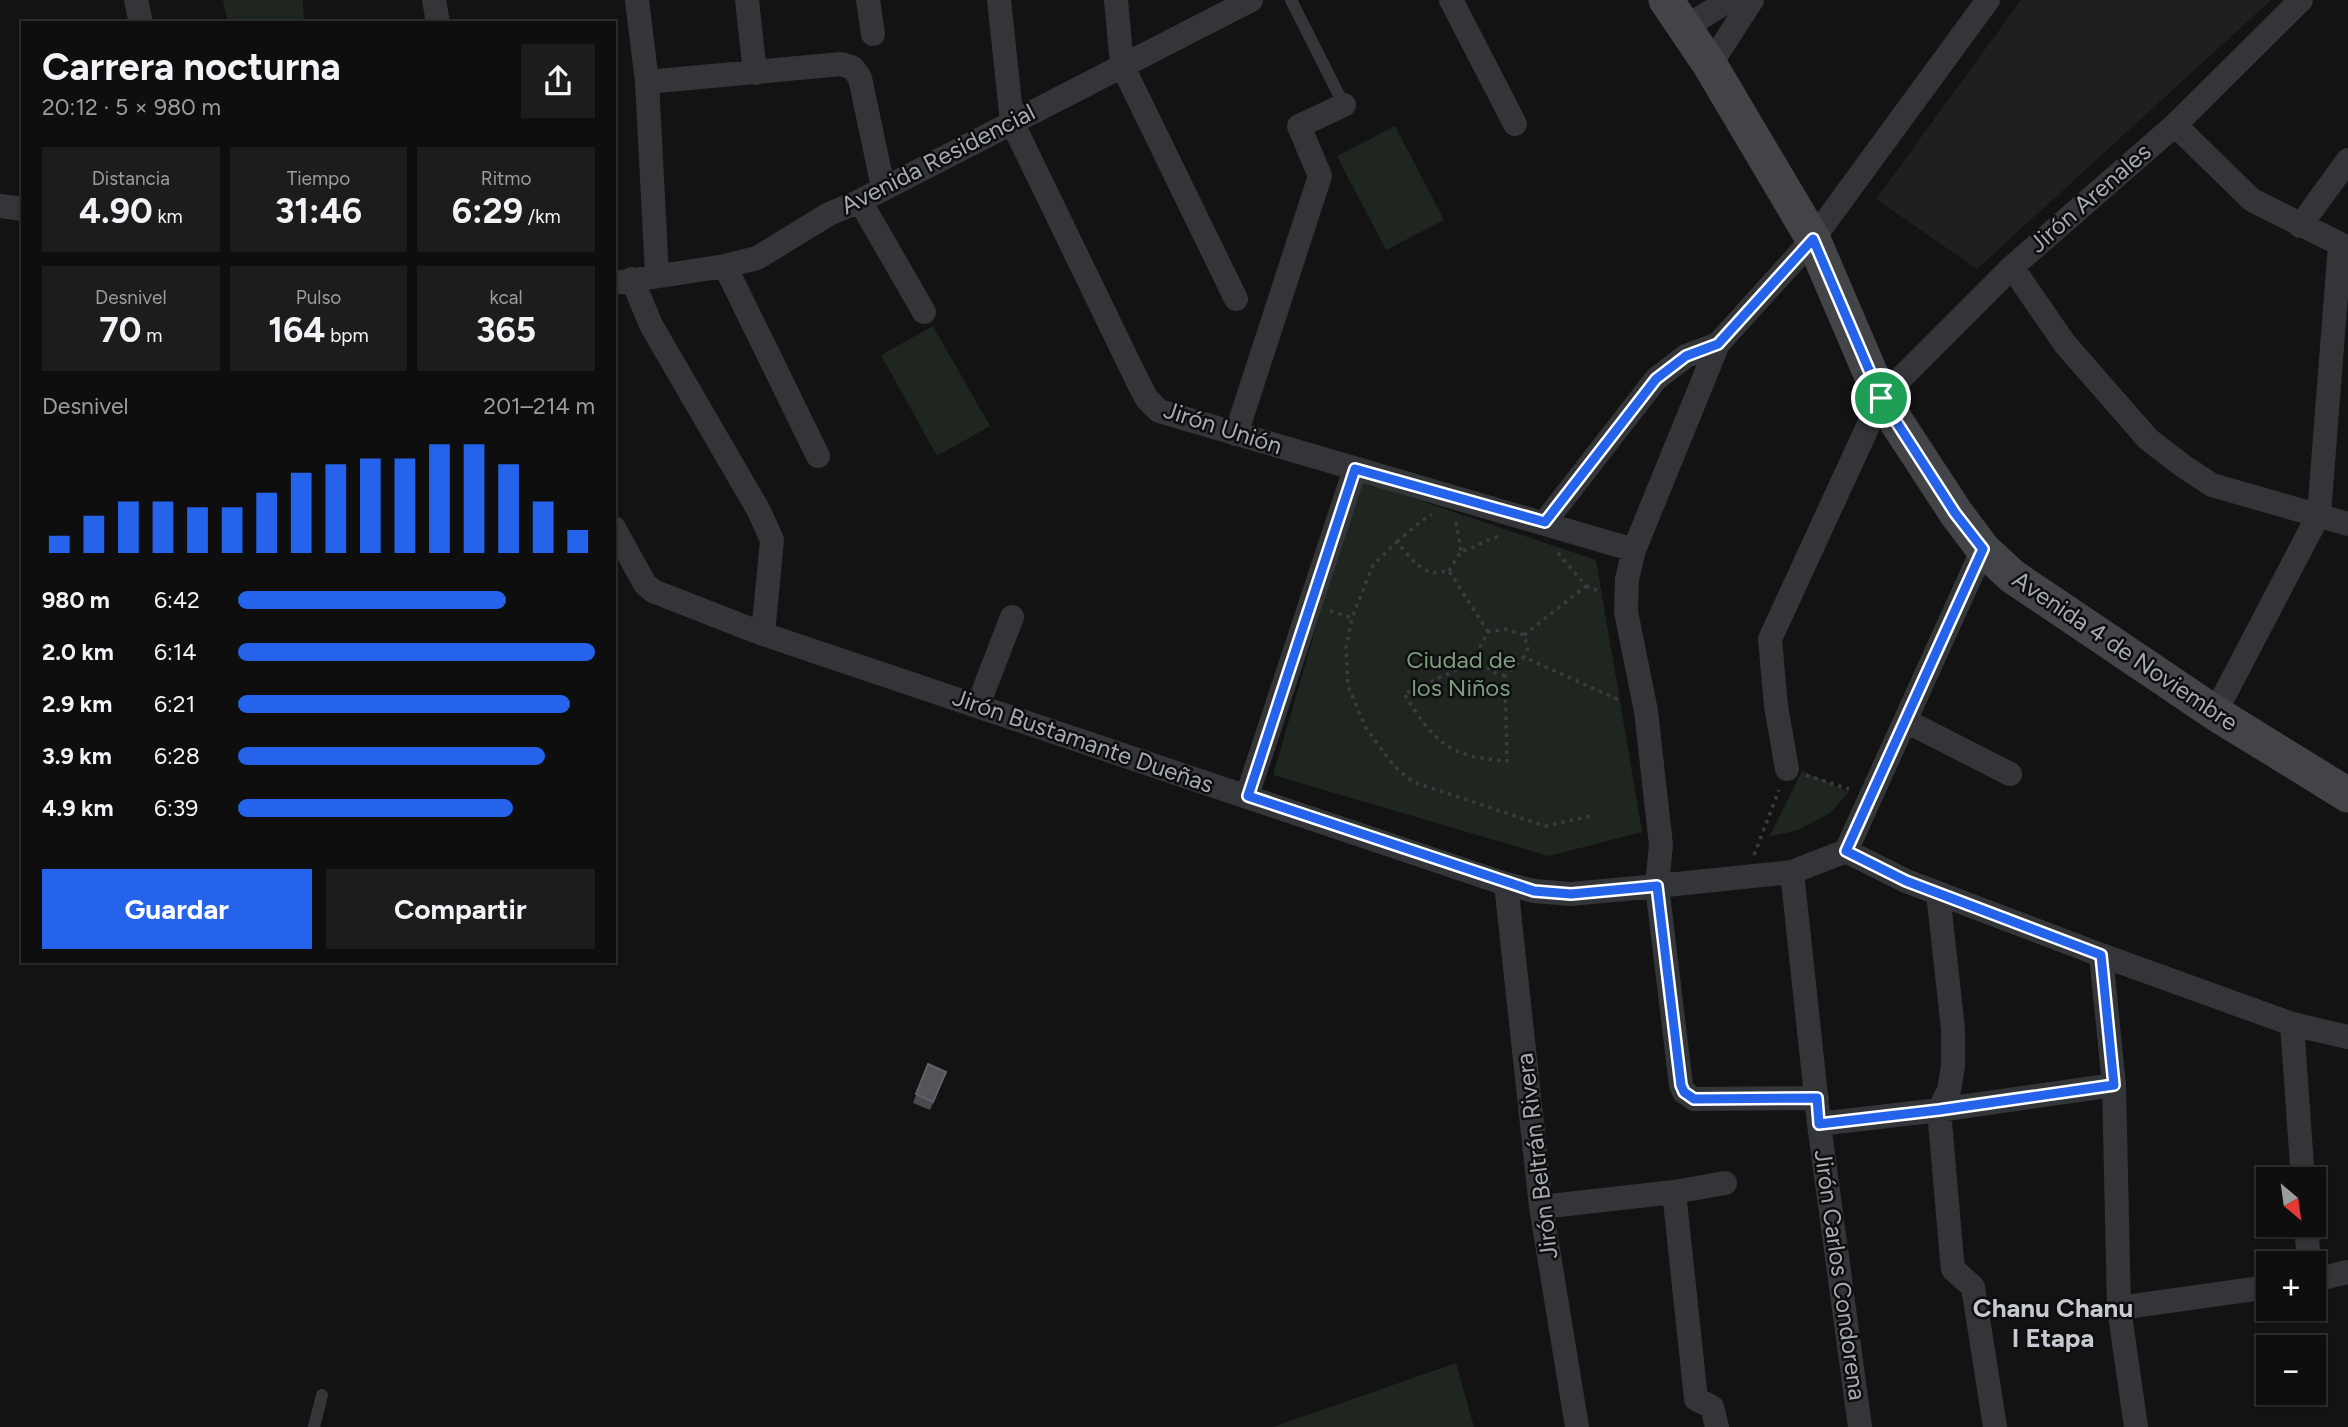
<!DOCTYPE html>
<html lang="es">
<meta charset="utf-8">
<style>
body{margin:0;font-family:Figtree,sans-serif;background:#1c1c1d;color:#f1f3f6;height:100vh;display:flex;flex-direction:column;font-size:26px;white-space:nowrap}
*{box-sizing:border-box;margin:0}
p{font-size:23px;color:#9b9c9e}
.icon{flex:none;width:38px;height:38px;fill:none;stroke:currentColor;stroke-width:2;stroke-linecap:round;stroke-linejoin:round}
.map{position:relative;flex:1;overflow:hidden}
.side{position:absolute;left:21px;top:21px;width:595px;height:942px;display:flex;flex-direction:column;background:#0e0e0f;border-radius:0px;box-shadow:0 2px 5px #0004,0 0 0 2px #2e2e2f}
.side>*{flex:none}
.needle{width:46px;rotate:151deg}
.buttons{position:absolute;left:2256px;top:1167px;display:grid;gap:14px}
.buttons a{display:grid;place-items:center;width:70px;height:70px;border-radius:0px;background:#0e0e0f;box-shadow:0 2px 5px #0004,0 0 0 2px #2e2e2f;font-size:35px}
.pin{position:absolute;display:grid;place-items:center;width:60px;height:60px;color:#fff;margin:-30px;border:4px solid #fff;border-radius:50%;box-shadow:0 2px 7px #0007}
.round{display:grid;place-items:center;flex:none;width:74px;height:74px;border-radius:0px;background:#1c1c1d}
.head{display:flex;align-items:center;justify-content:space-between;height:119px;padding:0 21px}
h1{font-size:38px;font-weight:700;line-height:52px}
.stats{display:grid;grid-template-columns:repeat(3,1fr);gap:10px;height:119px;padding:7px 21px}
.stats div{display:grid;align-content:center;border-radius:0px;background:#1c1c1d;text-align:center}
.stats b{font-size:35px;font-weight:700}
.stats small{font-size:19px;font-weight:400}
.stats p{font-size:19px}
.chart{height:196px;padding:14px 21px}
.chart p{display:flex;justify-content:space-between}
.chart svg{width:100%;height:126px;margin-top:7px;stroke:#2563eb;stroke-width:6}
.primary-button{display:flex;gap:14px;margin-top:auto;padding:14px 21px}
.primary-button a{flex:1;height:80px;border-radius:0px;background:#2563eb;color:#fff;font-size:28px;font-weight:700;line-height:80px;text-align:center}
.primary-button a+a{background:#1c1c1d;color:#f1f3f6}
ul{padding:0 21px;list-style:none;font-size:23px}
li{display:grid;grid-template-columns:112px 84px 1fr;align-items:center;height:52px}
li i{height:18px;border-radius:9px;background:#2563eb}
.map>svg:first-child{display:block}
.built{fill:#1f1f21}
.green{fill:#1f2620}
.lines{fill:none;stroke-linecap:round;stroke-linejoin:round}
.path{stroke:#3a3c3f;stroke-width:3.5;stroke-dasharray:3.5 5;stroke-linecap:butt}
.lane{stroke:#343538;stroke-width:12}
.street{stroke:#343538;stroke-width:24}
.secondary{stroke:#424448;stroke-width:35}
.wall{fill:#494a4f}
.building{fill:#535559;stroke:#606267;stroke-width:2}
.route-casing{stroke:#fff;stroke-width:14}
.route{stroke:#2563eb;stroke-width:9}
.labels{text-anchor:middle;stroke-width:5;stroke-linejoin:round;paint-order:stroke}
.street-label{font-size:24px;fill:#a6aab3;stroke:#0e0e0f}
.park-label{font-size:24px;fill:#7e9c7f;stroke:#0e0e0f}
.neighbourhood-label{font-size:26px;font-weight:bold;fill:#c6c9cf;stroke:#0e0e0f}
</style>
<div class="map">
<svg width="2348" height="1427" viewBox="0 0 2348 1427">
<rect width="100%" height="100%" fill="#131314"/>
<!-- built -->
<path class="built" d="M2021,0H2271L1977,269L1876,199Z"/>
<!-- green -->
<path class="green" d="M223,0H303L304,23H228Z
M1395,126L1444,220L1386,250L1337,156Z
M933,326L990,426L937,456L881,355Z
M1359,480L1596,560L1642,832L1549,856L1273,775Z
M1802,771L1849,792L1830,813L1798,830L1769,837Z
M1456,1363L1474,1427H1273Z"/>
<g class="lines">
<!-- path -->
<path class="path" d="M1456,522L1461,551
M1397,542L1421,521L1432,515
M1449,571L1461,551C1479,548 1485,538 1502,536
M1586,586L1601,592
M1330,611L1352,618
M1488,632L1449,571L1431,573L1416,564L1397,542L1373,565L1352,618L1346,647L1348,686L1366,728L1394,766L1413,782L1545,826L1591,816
M1524,635L1586,586L1557,552
M1480,659L1404,694C1435,742 1447,757 1507,761L1505,676L1524,657L1621,701
M1505,676L1492,672L1480,659V647L1488,632L1505,629L1524,635L1528,648L1524,657
M1806,775L1849,789
M1754,855L1779,790"/>
<!-- lane -->
<path class="lane" d="M1291,0L1344,105
M314,1427L322,1395"/>
<!-- street -->
<path class="street" d="M136,0L141,23
M434,0L438,23
M637,0L647,82L657,275
M747,0L755,73
M868,0L873,34
M999,0L1012,122L1139,384L1147,399L1159,411L1634,550
M1116,0L1122,65L1236,299
M1451,0L1515,124
M1686,27L1729,0
M1710,65L1752,0
M647,82L841,64L853,68L860,78L883,187
M2175,125L2252,200L2348,248
M860,201L924,312
M0,206L23,209
M2300,226L2348,160
M725,266L818,456
M2012,267L2065,344L2148,439L2183,466L2212,485L2348,524
M632,279L651,325L759,511L772,540L763,634
M614,283L725,266L757,258L829,214L860,201L1251,0
M1236,434L1320,176L1299,126L1344,105
M1545,522L1656,379L1686,356L1718,344
M614,528L645,584L653,591L763,634L1506,884L1534,891L1571,894L1657,886L1792,872L1846,851L1906,881L2101,955L2292,1024L2348,1037
M978,705L1012,617
M2215,713L2319,514L2340,245
M1906,721L2010,774
M1787,769L1776,706L1770,639L1881,398L2012,267L2175,125L2301,0
M1247,796L1355,469
M1846,851L1983,549
M1792,872L1819,1124L1860,1427
M1506,884L1541,1207L1577,1427
M1938,893L1953,1029V1066L1949,1090L1939,1110L1951,1249L1953,1269L1973,1287L1995,1427
M2101,955L2114,1085L2119,1308L2136,1427
M2292,1024L2303,1180
M1817,1098L1694,1099L1684,1092L1681,1085L1657,886L1661,845L1646,711L1626,612L1627,579L1634,550L1718,344L1813,239L1988,0
M1819,1124L1939,1110L2114,1085
M1674,1192L1696,1399L1712,1407L1717,1427
M1541,1207L1674,1192L1725,1183
M2306,1225L2309,1264
M2314,1280L2348,1272
M2119,1308L2268,1287"/>
<!-- secondary -->
<path class="secondary" d="M1666,0L1710,65L1813,239L1881,398L1956,513L1983,549L2012,576L2215,713L2348,795"/>
</g>
<!-- wall -->
<path class="wall" d="M928,1064L943,1080L930,1110L913,1103Z"/>
<!-- building -->
<path class="building" d="M928,1064L946,1072L933,1102L916,1094Z"/>
<g class="lines">
<defs>
<path id="route" d="M1813,239L1881,398L1955,513L1983,549L1846,851L1906,881L2101,955L2114,1085L1939,1110L1819,1124L1817,1098L1694,1099L1684,1092L1681,1085L1657,886L1571,894L1534,891L1248,796L1355,469L1545,522L1656,379L1686,356L1718,344Z"/>
</defs>
<!-- route casing -->
<use href="#route" class="route-casing"/>
<!-- route -->
<use href="#route" class="route"/>
</g>
<g class="labels">
<!-- street labels -->
<g class="street-label">
<text transform="translate(938 159) rotate(-27)" y="8">Avenida Residencial</text>
<text transform="translate(2090 198) rotate(-41)" y="8">Jirón Arenales</text>
<text transform="translate(1223 428) rotate(18)" y="8">Jirón Unión</text>
<text transform="translate(2125 651) rotate(34)" y="8">Avenida 4 de Noviembre</text>
<text transform="translate(1083 741) rotate(19)" y="8">Jirón Bustamante Dueñas</text>
<text transform="translate(1537 1156) rotate(-97)" y="8">Jirón Beltrán Rivera</text>
<text transform="translate(1840 1275) rotate(82)" y="8">Jirón Carlos Condorena</text>
</g>
<!-- park labels -->
<g class="park-label">
<text x="1461" y="668">Ciudad de<tspan x="1461" dy="28">los Niños</tspan></text>
</g>
<!-- neighbourhood labels -->
<g class="neighbourhood-label">
<text x="2053" y="1317">Chanu Chanu<tspan x="2053" dy="30">I Etapa</tspan></text>
</g>
</g>
</svg>
<div class="buttons">
<a><svg class="needle" viewBox="-14 -14 28 28"><path d="M0-13l5 13h-10z" fill="#e53935"/><path d="M0 13l5-13h-10z" fill="#9b9c9e"/></svg></a>
<a>+</a>
<a>−</a>
</div>
<div class="pin" style="left:1881px;top:398px;background:#1e9e55"><svg class="icon" aria-label="arrive" viewBox="0 0 24 24"><path d="M6 21V4h12l-3 4 3 4H6"/></svg></div>
<section class="side">
<div class="head"><div><h1>Carrera nocturna</h1><p>20:12 · 5 × 980 m</p></div><a class="round"><svg class="icon" aria-label="share" viewBox="0 0 24 24"><path d="M12 15V3M7 8l5-5 5 5M5 13v7h14v-7"/></svg></a></div>
<div class="stats">
<div><p>Distancia</p><b>4.90<small> km</small></b></div>
<div><p>Tiempo</p><b>31:46</b></div>
<div><p>Ritmo</p><b>6:29<small> /km</small></b></div>
</div>
<div class="stats">
<div><p>Desnivel</p><b>70<small> m</small></b></div>
<div><p>Pulso</p><b>164<small> bpm</small></b></div>
<div><p>kcal</p><b>365</b></div>
</div>
<div class="chart"><p><span>Desnivel</span>201–214 m</p>
<svg viewBox="0 0 160 44" preserveAspectRatio="none"><path d="M5 44V38M15 44V31M25 44V26M35 44V26M45 44V28M55 44V28M65 44V23M75 44V16M85 44V13M95 44V11M105 44V11M115 44V6M125 44V6M135 44V13M145 44V26M155 44V36"/></svg>
</div>
<ul>
<li><b>980 m</b>6:42<i style="width:75%"></i></li>
<li><b>2.0 km</b>6:14<i style="width:100%"></i></li>
<li><b>2.9 km</b>6:21<i style="width:93%"></i></li>
<li><b>3.9 km</b>6:28<i style="width:86%"></i></li>
<li><b>4.9 km</b>6:39<i style="width:77%"></i></li>
</ul>
<div class="primary-button"><a>Guardar</a><a>Compartir</a></div>
</section>
</div>
